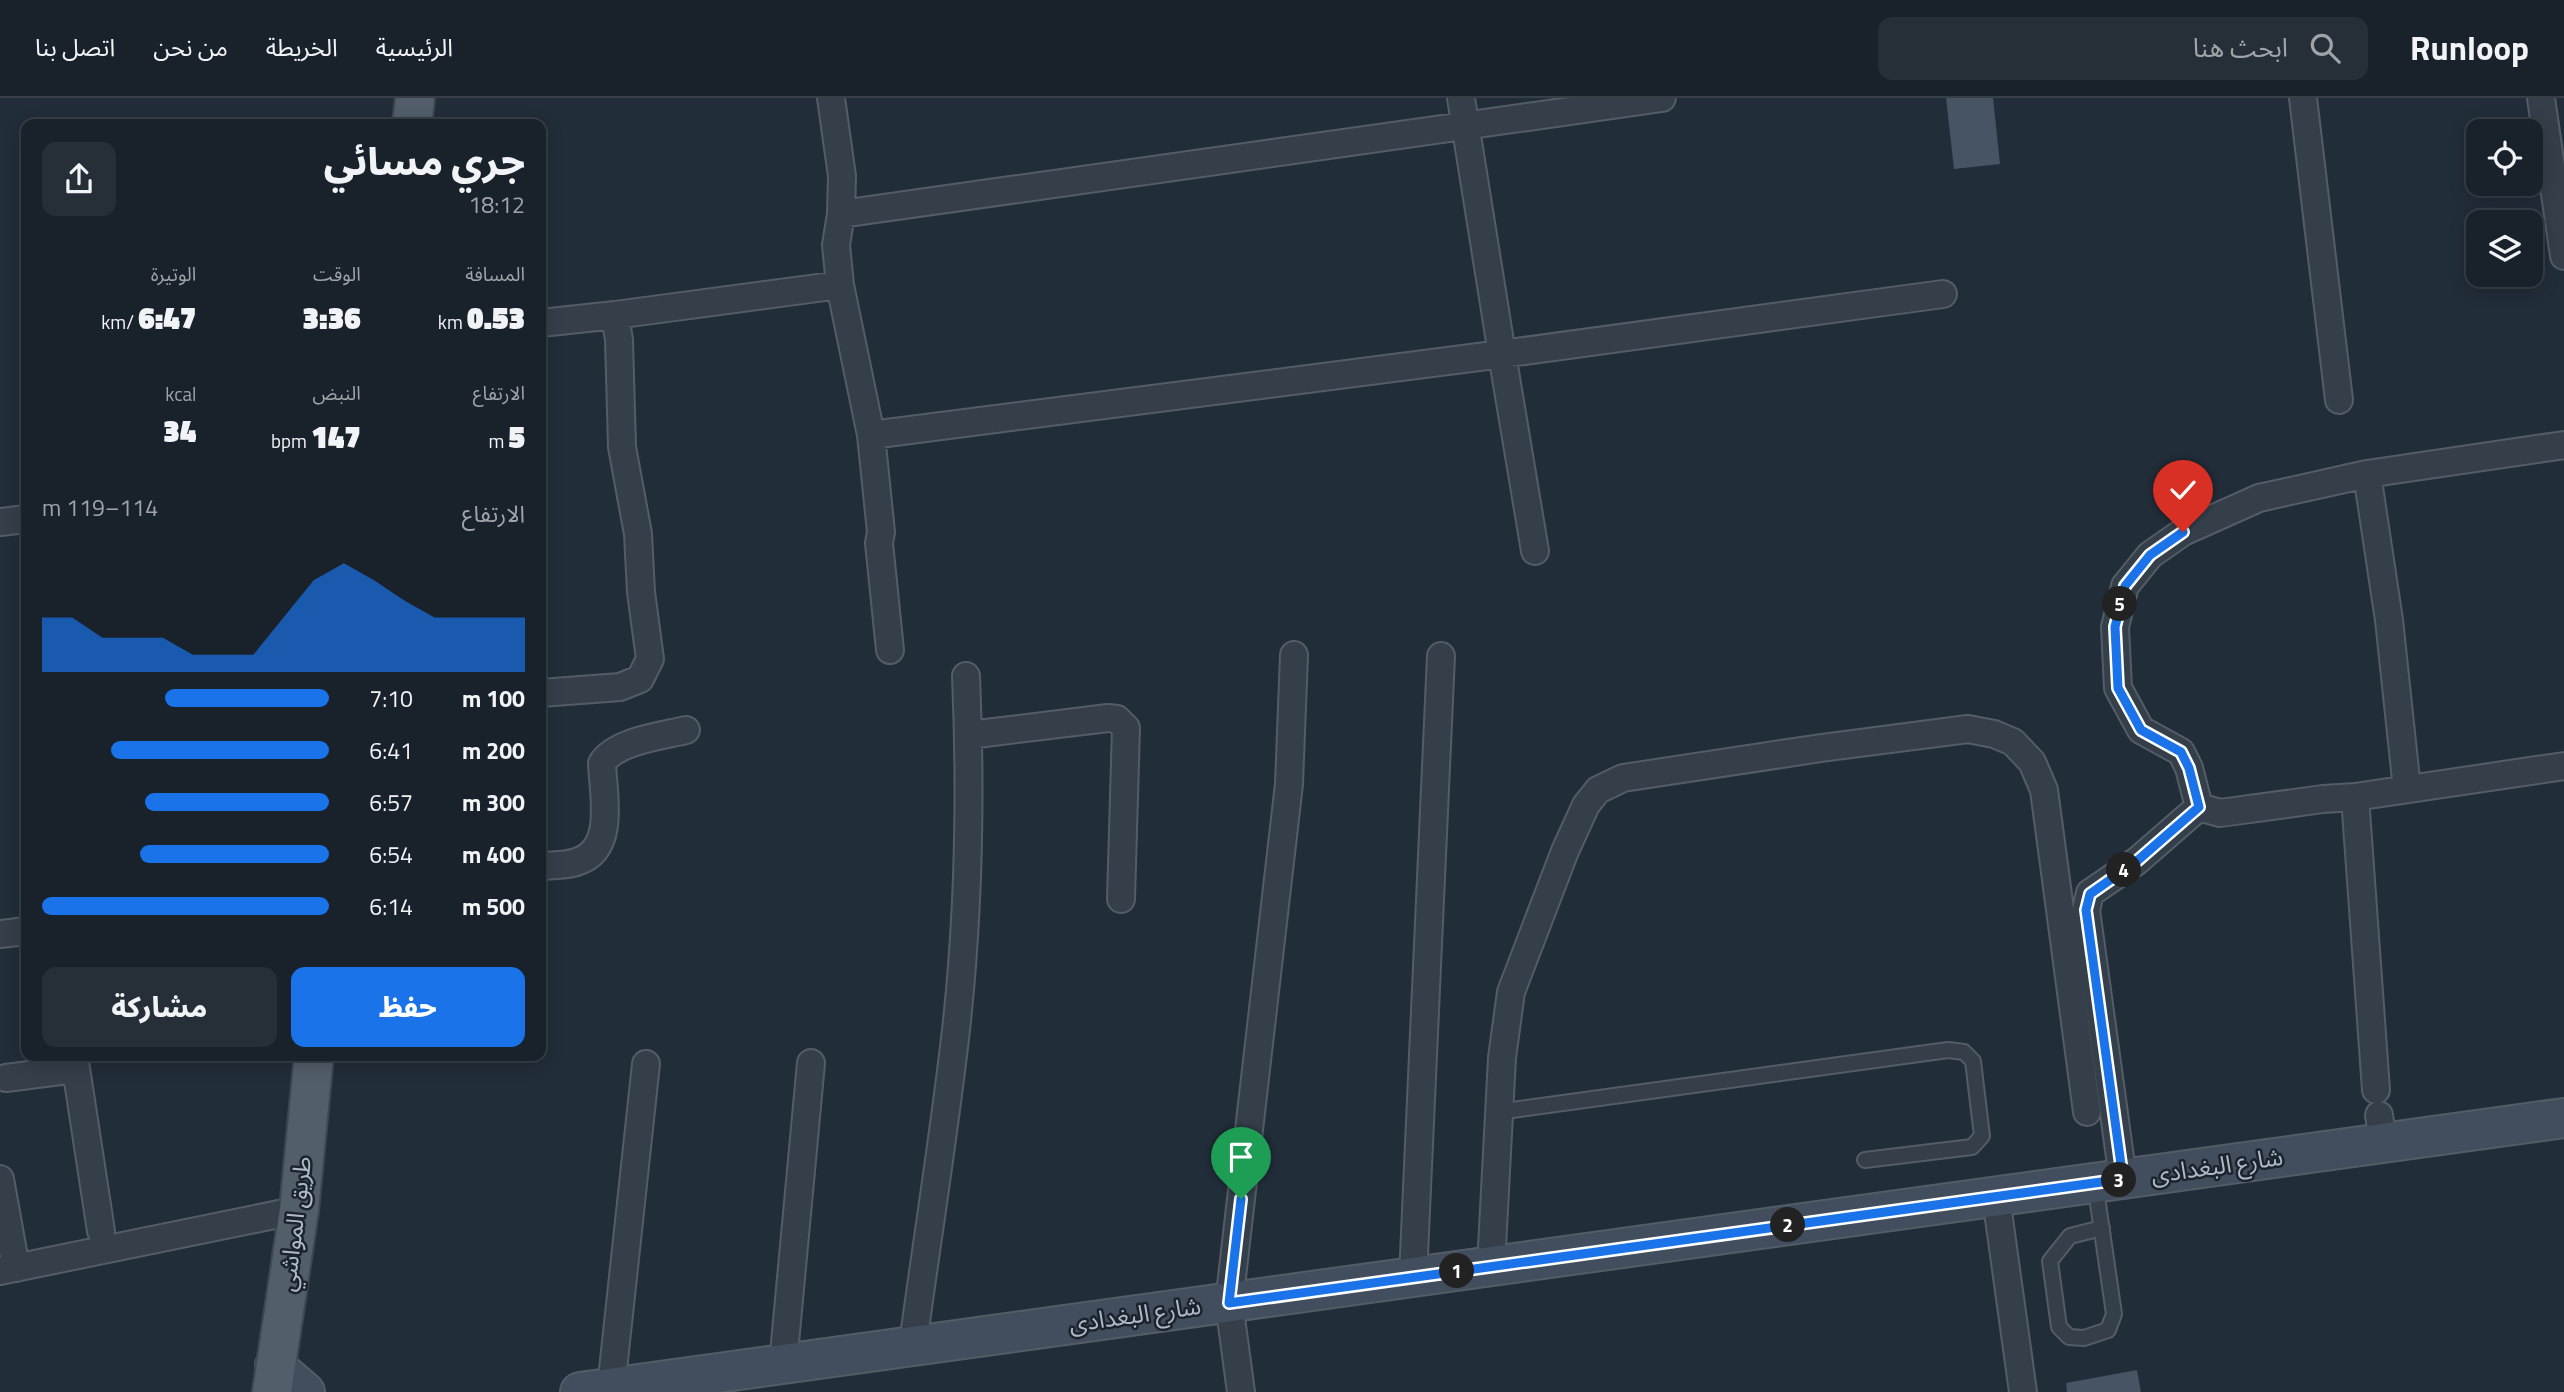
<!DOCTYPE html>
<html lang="ar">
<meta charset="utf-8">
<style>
body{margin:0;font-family:"Titillium Web","Noto Sans Arabic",sans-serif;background:#262f37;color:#f1f3f6;direction:rtl;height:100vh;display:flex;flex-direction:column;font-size:26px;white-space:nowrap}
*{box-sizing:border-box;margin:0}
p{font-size:23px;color:#9fa4a9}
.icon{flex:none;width:38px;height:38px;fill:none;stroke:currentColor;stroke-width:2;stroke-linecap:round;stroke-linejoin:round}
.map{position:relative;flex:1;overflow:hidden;direction:ltr}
.details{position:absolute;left:21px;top:21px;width:525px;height:942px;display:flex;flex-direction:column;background:#19222b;border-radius:14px;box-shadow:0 4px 18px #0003,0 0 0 2px #373f47;direction:rtl}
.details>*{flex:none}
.controls{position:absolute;left:2466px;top:21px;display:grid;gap:14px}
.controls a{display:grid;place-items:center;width:77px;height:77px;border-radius:14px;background:#19222b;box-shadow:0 4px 18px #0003,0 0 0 2px #373f47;font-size:35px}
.pin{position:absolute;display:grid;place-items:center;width:60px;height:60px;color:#fff;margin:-72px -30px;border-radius:50% 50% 50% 0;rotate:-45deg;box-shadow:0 0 7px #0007}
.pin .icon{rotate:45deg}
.km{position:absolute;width:35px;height:35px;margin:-18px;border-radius:50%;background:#222;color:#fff;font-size:19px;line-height:35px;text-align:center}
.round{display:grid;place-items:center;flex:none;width:74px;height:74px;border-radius:14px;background:#262f37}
.head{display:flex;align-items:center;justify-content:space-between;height:119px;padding:0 21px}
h1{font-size:38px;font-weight:800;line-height:52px}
.stats{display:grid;grid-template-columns:repeat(3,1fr);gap:10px;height:119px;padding:7px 21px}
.stats div{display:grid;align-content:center}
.stats b{font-size:30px;font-weight:800}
.stats small{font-size:19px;font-weight:400}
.stats p{font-size:19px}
.chart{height:196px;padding:14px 21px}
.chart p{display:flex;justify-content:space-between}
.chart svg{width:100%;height:126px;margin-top:7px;fill:#1a73e8;opacity:.7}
.action{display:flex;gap:14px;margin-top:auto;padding:14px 21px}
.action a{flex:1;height:80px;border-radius:14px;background:#1a73e8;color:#fff;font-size:28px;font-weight:800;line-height:80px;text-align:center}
.action a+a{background:#262f37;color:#f1f3f6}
ul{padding:0 21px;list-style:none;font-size:23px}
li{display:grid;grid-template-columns:112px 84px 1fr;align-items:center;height:52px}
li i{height:18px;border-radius:9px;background:#1a73e8}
header{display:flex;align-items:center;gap:42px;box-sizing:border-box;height:98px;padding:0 35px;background:#19222b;border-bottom:2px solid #373f47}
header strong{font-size:33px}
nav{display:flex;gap:38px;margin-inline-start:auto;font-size:24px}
.search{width:490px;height:63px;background:#262f37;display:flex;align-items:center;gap:18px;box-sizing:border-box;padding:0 24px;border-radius:14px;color:#9fa4a9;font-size:26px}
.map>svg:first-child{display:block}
.building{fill:#475463}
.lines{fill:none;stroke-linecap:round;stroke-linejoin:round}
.lane-casing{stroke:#525d67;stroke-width:18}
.street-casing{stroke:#525d67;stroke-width:30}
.secondary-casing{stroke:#525d67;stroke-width:42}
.primary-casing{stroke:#3e4853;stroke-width:42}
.lane{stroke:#343f4a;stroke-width:14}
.street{stroke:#343f4a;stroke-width:26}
.secondary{stroke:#424e5d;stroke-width:38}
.primary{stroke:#525e6a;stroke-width:38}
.route-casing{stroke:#fff;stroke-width:14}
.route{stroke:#1a73e8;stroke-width:9}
.labels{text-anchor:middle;stroke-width:5;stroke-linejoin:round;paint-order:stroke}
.street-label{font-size:24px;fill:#afbac6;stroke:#1a242e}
</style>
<header>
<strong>Runloop</strong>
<div class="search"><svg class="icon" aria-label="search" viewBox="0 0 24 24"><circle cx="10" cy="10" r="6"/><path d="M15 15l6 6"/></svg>ابحث هنا</div>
<nav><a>الرئيسية</a><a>الخريطة</a><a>من نحن</a><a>اتصل بنا</a></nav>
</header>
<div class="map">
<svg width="2564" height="1294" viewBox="0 0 2564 1294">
<rect width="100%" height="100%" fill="#212d39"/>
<!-- building -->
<path class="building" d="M1946,0H1993L2000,66L1954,71Z
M2137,1272L2141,1294H2067L2066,1285Z"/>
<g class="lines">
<defs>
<path id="lane" d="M1498,1014L1948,952L1964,954L1973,963L1982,1038L1972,1049L1865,1062
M2095,1085L2114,1216L2108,1232L2084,1240L2069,1239L2059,1229L2050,1163L2070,1138L2102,1130"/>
<path id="street" d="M831,0L842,78L841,116L836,147L840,187L871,337L1502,256L1535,453
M1461,0L1502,256L1943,196
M2303,0L2339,302
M2541,0L2564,158
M841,116L1662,0
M541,225L615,217L840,187
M871,337L881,434L879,445L890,552
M2564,347L2367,376L2259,400L2183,434L2150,457L2125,488L2115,529L2118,590L2141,632L2181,654L2189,670L2199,709L2220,715L2323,701L2355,699L2564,668
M2367,376L2389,522L2407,691
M0,424L26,421
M541,595L620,589L640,581L650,561L641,494L638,436L622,349L619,242L615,217
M969,637L1108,620L1117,621L1126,630L1121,801
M2355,699L2376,992
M541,768C552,767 568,768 579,763C616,750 603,695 602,665C616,643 661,638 686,632
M0,836L26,833
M74,957L101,1133
M6,980L76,971
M2379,1017L2383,1045
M0,1081L16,1170
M2123,1081L2086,812L2090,795L2137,763L2199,709
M1996,1099L2023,1294
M1491,1168L1502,960L1511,894L1565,753L1586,707L1598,692L1623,680L1821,650L1968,631L1994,636L2013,644L2032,664L2044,692L2087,1014
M0,1173L299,1112
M1413,1179L1441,558
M913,1246C927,1142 944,1037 956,932C969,814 971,695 966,578
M783,1266L811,965
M611,1290L646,966
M1241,1294L1229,1205L1289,686L1294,557"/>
<path id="secondary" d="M275,1268L305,1294
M580,1294L2564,1020"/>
<path id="primary" d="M412,26L415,0
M272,1294L299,1112L314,957"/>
</defs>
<!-- lane casing -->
<use href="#lane" class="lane-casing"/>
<!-- street casing -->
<use href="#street" class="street-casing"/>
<!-- secondary casing -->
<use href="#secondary" class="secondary-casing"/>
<!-- primary casing -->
<use href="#primary" class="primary-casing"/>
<!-- lane -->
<use href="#lane" class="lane"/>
<!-- street -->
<use href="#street" class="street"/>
<!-- secondary -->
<use href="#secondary" class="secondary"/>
<!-- primary -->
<use href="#primary" class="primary"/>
</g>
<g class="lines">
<defs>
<path id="route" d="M1241,1101L1229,1205L2123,1081L2086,812L2090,796L2137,763L2199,709L2189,670L2181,654L2141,632L2118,590L2115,529L2125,488L2150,457L2183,434"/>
</defs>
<!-- route casing -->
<use href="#route" class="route-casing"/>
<!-- route -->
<use href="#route" class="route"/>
</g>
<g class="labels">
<!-- street labels -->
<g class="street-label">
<text transform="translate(2217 1068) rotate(-8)" y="8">شارع البغدادى</text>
<text transform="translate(295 1126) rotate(-83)" y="8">طريق المواشي</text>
<text transform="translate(1135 1217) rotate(-8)" y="8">شارع البغدادى</text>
</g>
</g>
</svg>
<div class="controls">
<a><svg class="icon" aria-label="locate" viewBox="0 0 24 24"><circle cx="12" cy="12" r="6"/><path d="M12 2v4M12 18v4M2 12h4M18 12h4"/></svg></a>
<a><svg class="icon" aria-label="layers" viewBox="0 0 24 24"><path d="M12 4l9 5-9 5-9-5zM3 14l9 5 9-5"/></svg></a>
</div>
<div class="pin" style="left:1241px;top:1101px;background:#1e9e55"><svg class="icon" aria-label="arrive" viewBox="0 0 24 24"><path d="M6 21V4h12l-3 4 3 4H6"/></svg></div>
<div class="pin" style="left:2183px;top:434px;background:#d93025"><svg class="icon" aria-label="check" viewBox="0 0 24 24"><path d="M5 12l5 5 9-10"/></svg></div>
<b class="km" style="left:1457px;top:1173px">1</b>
<b class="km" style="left:1788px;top:1127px">2</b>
<b class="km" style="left:2119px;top:1082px">3</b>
<b class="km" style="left:2124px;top:772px">4</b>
<b class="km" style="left:2120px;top:506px">5</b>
<section class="details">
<div class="head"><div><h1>جري مسائي</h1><p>18:12</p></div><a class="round"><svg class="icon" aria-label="share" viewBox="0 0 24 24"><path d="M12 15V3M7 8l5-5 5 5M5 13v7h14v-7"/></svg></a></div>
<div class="stats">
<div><p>المسافة</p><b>0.53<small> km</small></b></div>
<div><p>الوقت</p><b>3:36</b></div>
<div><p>الوتيرة</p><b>6:47<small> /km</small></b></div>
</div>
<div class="stats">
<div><p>الارتفاع</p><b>5<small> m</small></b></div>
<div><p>النبض</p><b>147<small> bpm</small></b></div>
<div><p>kcal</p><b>34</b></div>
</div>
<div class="chart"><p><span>الارتفاع</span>114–119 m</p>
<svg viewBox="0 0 160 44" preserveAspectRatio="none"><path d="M0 44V25L10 25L20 32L30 32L40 32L50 38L60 38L70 38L80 25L90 12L100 6L110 12L120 19L130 25L140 25L150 25L160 25V44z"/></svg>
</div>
<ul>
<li><b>100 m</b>7:10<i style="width:57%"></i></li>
<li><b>200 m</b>6:41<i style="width:76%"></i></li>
<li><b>300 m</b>6:57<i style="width:64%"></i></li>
<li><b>400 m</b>6:54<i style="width:66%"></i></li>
<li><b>500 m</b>6:14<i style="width:100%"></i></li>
</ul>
<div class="action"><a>حفظ</a><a>مشاركة</a></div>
</section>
</div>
